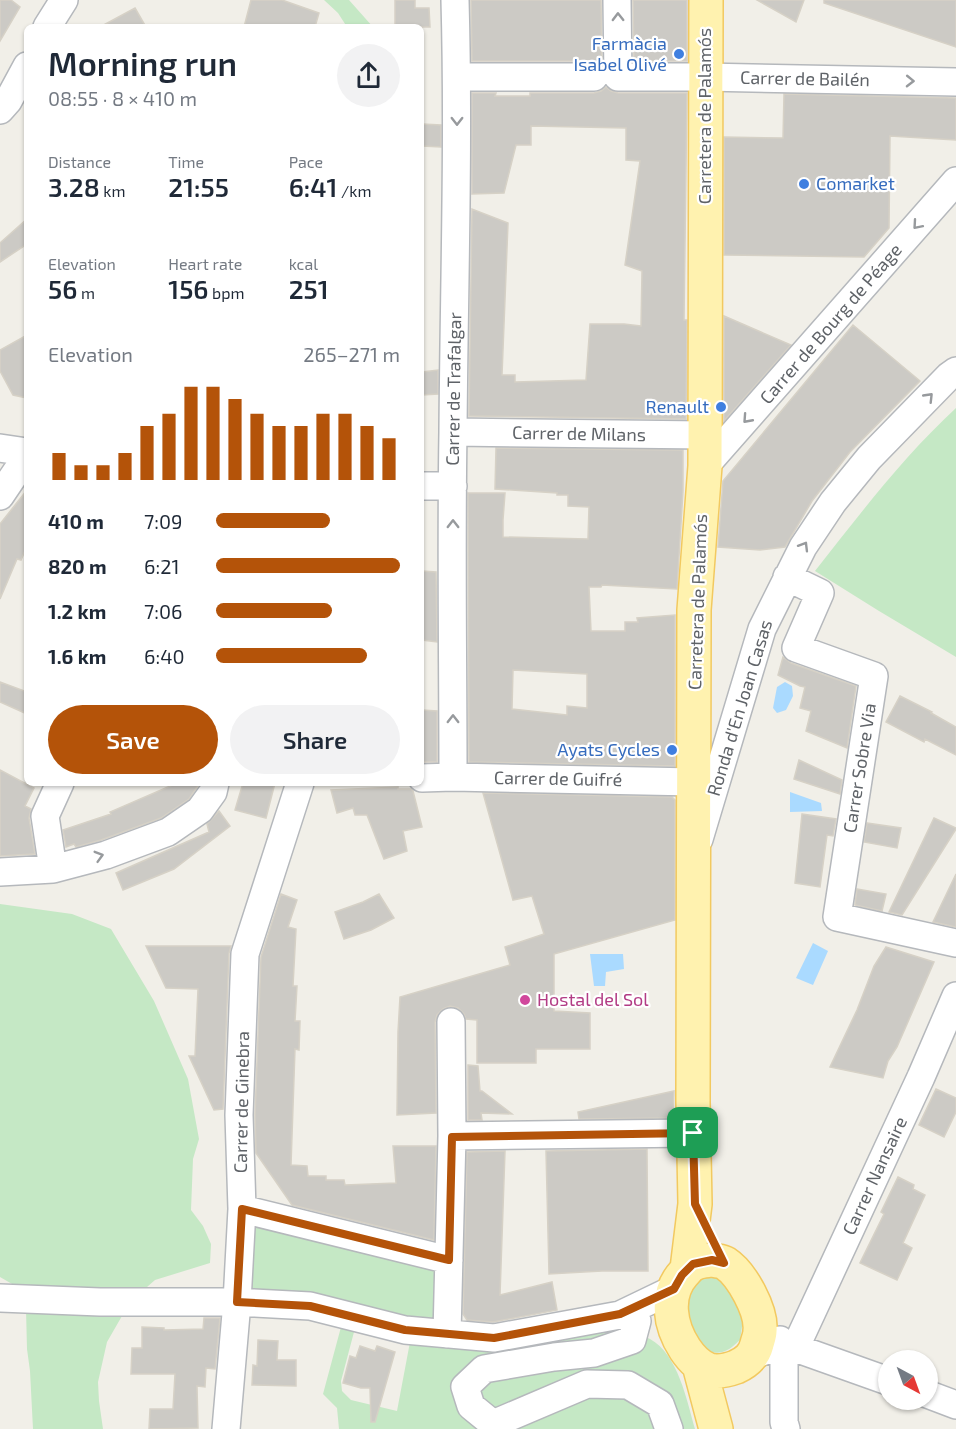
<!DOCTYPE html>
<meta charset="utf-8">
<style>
body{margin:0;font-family:"Exo 2",sans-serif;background:#f2f2f3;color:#1f2937;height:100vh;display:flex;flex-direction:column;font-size:22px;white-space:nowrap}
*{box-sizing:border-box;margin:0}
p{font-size:20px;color:#747a83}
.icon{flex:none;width:33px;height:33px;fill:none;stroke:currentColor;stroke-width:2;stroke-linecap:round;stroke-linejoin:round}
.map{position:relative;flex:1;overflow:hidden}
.details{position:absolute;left:24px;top:24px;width:400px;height:762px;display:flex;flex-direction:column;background:#fff;border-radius:9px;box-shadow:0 2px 4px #0004}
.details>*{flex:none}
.needle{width:39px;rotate:139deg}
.tools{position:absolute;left:878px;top:1350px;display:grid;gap:12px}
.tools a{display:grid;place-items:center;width:60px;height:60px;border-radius:50%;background:#fff;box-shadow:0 2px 4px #0004;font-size:30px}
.pin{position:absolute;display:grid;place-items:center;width:51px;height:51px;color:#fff;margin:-26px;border-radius:12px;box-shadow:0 3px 9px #0006}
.round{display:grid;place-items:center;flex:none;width:63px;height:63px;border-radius:32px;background:#f2f2f3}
.overview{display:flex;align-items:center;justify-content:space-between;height:102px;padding:0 24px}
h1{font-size:33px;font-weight:600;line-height:45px}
.stats{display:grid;grid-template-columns:repeat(3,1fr);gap:9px;height:102px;padding:6px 24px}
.stats div{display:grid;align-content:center}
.stats b{font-size:26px;font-weight:600}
.stats small{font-size:16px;font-weight:400}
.stats p{font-size:16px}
.chart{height:168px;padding:12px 24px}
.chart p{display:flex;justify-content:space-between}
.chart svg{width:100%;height:108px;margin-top:6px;stroke:#b45309;stroke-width:6}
.primary-button{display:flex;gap:12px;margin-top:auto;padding:12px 24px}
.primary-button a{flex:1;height:69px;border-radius:36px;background:#b45309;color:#fff;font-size:24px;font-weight:600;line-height:69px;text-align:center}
.primary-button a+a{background:#f2f2f3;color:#1f2937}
ul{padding:0 24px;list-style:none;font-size:20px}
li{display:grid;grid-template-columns:96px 72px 1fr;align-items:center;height:45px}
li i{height:15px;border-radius:8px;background:#b45309}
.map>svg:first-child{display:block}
.green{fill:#c5e8c5}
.water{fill:#aadaff}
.building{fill:#cccac5;stroke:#d6d1c6;stroke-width:1.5;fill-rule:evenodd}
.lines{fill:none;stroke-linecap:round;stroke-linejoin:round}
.minor-casing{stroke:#b5b8bc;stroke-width:30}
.major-casing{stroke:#f2c960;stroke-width:36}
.minor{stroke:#fff;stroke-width:27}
.major{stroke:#fff2af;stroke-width:33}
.oneway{stroke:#979a9d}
.route-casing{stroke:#fff;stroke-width:12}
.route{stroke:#b45309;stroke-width:8}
.shop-dot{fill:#3f7fe0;stroke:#fff;stroke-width:2}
.hotel-dot{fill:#d1479c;stroke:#fff;stroke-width:2}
.labels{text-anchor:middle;stroke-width:4.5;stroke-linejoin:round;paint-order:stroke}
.shop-label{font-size:18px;fill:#366cbe;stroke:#fff;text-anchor:end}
.street-label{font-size:18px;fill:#5f6368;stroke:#fff}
.hotel-label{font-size:18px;fill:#b23c85;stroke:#fff;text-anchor:start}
</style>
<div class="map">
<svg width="956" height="1429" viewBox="0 0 956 1429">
<rect width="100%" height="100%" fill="#f1efe8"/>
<!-- green -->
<path class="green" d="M324,0H349L373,27H347L338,13Z
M956,408V657L879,611L815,571C860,514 903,457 956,408Z
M0,904L72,914L111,929L154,1001L188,1079L199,1139L193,1159L191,1210L203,1226L211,1244L210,1263L155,1280L139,1294L126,1309L107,1342L98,1382L99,1401L103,1429H33L30,1371L27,1349L26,1309L19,1288L0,1277Z
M242,1209L449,1260L447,1334L237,1302Z
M717,1276L728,1283L743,1320L740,1340C735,1344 731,1349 725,1351C696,1364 674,1299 698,1279C703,1275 711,1276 717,1276Z
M341,1327L354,1332L341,1381L342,1391L351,1400L397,1411L410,1342L619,1329C628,1332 641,1334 650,1339C678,1354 687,1401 695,1429H339L337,1408L323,1394Z"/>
<!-- water -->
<path class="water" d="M785,682L792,686L793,696L786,710L777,713L773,708L777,687Z
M790,792L821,803L822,811L790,812Z
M813,943L828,951L813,985L796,978Z
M590,954H623L624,969L606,972L605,986H594Z"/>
<!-- building -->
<path class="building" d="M0,0H11L20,7L0,41Z
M251,0H282L319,13L315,27H244Z
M395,0H415V8H429L430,27H395Z
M471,0H601L602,64L594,61H472Z
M633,0H687V61H634Z
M757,0H804L796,22Z
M824,0H956V47L824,3Z
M135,8L146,27H100Z
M606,87L611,91L618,93H687L684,320H687L686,419L469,416L472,209L508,223L502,375H515V382L586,380L590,324H624L641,326L642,271L625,265L640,161L626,160V128L531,126V145H516L504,193L472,194V93H496L495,96H530V93H594L601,91Z
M784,94L956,98V140L890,136L889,228L864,257L724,255V137L783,138Z
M422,124L441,125V147L422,146Z
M27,219V244L0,262V243Z
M724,316L791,345L724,421Z
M853,325L920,381L850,452L812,501L785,547L760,550L718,547L723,481Z
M27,335V398L13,395L0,371V350Z
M438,370V394L422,395V372Z
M496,448L683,450V491L677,589L602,585L601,587H589L591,631H625V622H638L637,618L675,615V766L469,762L468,493H505L503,520V537L588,539L589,507L568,506V495H557V493L495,489ZM513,670L587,674V708L567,706V715L512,709Z
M27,490V546L21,560L17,559L0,599V524Z
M422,571L436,572L437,642L422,640Z
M783,657L791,663L856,686L847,748L806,731L811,711L800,708L805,687L800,686L778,675Z
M0,682L27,692V714L0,702Z
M900,696L932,712L931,713L956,727V755L925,739L924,742L886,722Z
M422,710L437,711V762H422Z
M799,760L842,780L840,794L794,779Z
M0,770L34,788L25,806L31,809L29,818L35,854L0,856Z
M177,783H198L199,784L189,799L161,818L101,840L76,847L74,844L66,847L63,830L111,814L110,812Z
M243,783H275L266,818L235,810Z
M398,787V789H411L413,791L422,827L403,831L407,851L384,859L367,815H355L353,808L337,813L331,790Z
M483,793L672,797L675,800V920L554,954V1011L590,1013V1049H536V1063H477V1020L466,1019L464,1014L458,1008L450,1006L443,1009L437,1015L435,1022L436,1113L397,1115L398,1032L400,997L510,965L505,947L544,934L532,896L513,900Z
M219,811L230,826L174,869L123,890L116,873L209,832L207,824Z
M802,814L836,819L833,836L827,835L820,887L795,883Z
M934,818L956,828V829L902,915L889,912Z
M867,823L901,828L897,848L864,842Z
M956,874V927L933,922Z
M857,889L886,894L882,911L855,905Z
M281,894L297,900L288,927L296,929L293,986H297L295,1021H300L299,1050L295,1049L291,1165L307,1166L308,1176H326V1180H344L345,1185L396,1183L393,1146H436L434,1240L292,1205L256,1153L255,1115L261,957Z
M379,894L394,918L371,930L344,939L335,912L363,902Z
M146,946H231L229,953L223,1109L214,1110L189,1056H195L198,989L166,988Z
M886,947L934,962L897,1047L888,1061L883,1078L830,1067L857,1010L874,966Z
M468,1065L478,1066L480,1091H482L512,1114L481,1113L482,1120H468Z
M936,1089L956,1098V1112L944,1137L919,1125Z
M674,1091L673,1118L579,1119L578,1112Z
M647,1149L648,1271H602L549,1274L546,1151Z
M505,1151L500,1295L552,1282L557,1310L493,1322L467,1320L463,1314L467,1152Z
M898,1177L914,1185L913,1189L925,1195L903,1243L912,1248L897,1280L860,1263L884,1214L881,1212Z
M204,1318H220L215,1369L206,1368L205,1387L197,1386L198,1428L149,1429L150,1409H173L175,1374H131L132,1348H142V1327L164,1328V1330L203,1329Z
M258,1340L278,1341L277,1360H296V1386L252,1385L253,1365L257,1366Z
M360,1346L375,1351L377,1346L395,1352L375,1422H371L370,1388H361L343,1383L350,1356L356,1358Z"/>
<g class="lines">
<defs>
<path id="minor" d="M617,0L618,77H704L956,82
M47,27L64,0
M457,77H594
M0,110L8,101L27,66
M453,432L705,435
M0,448L27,452
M705,466L956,181
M422,486H453
M0,496L27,456
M787,577L820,593L796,648L874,676L837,917L956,943
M453,777C453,662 451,547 453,432C454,288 459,144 455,0
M422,778L453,777L694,782
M699,839L762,629L803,547L833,502L869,458L949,376L956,371
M53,869L45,816L60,783
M0,872L53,869L106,855L168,832L200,810L213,792L215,783
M452,1136L693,1133
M242,1209L449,1260
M0,1298L100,1302H237L310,1306L405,1330L494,1338L620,1315L674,1289
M637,1321L632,1340L594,1353L554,1357L484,1369L465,1387L471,1406L493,1424L587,1384L628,1385L660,1404L669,1429
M447,1334L452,1136L451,1022
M780,1340L784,1344L888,1381
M784,1344V1422L786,1429
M753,1355L784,1344L798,1342L921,1077L956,996
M927,1394L956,1405
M226,1429L237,1302L242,1209L239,1115L245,954L300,783"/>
<path id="major" d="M712,1260C716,1261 722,1261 725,1263C742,1274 762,1311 760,1331C760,1335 758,1340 757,1344C754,1356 747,1362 736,1367C728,1370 717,1372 709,1370C698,1366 691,1358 685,1349C670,1326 664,1295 684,1273C687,1270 690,1265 694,1264C699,1261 706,1261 712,1260Z
M687,1269L695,1204L693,1102L694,610L705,466L706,0
M699,1365L716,1429"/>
</defs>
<!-- minor casing -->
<use href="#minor" class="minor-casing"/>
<!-- major casing -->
<use href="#major" class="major-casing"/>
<!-- minor -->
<use href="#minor" class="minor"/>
<!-- major -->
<use href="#major" class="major"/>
</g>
<!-- one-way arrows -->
<defs><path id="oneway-chevron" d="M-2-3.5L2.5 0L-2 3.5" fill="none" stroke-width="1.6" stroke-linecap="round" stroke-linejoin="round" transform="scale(1.5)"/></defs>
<g class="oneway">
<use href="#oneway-chevron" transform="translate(618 17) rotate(-91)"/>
<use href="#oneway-chevron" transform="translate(910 81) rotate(1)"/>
<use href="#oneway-chevron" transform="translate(457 121) rotate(90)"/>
<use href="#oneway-chevron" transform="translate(917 225) rotate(131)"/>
<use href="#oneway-chevron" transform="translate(929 397) rotate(-46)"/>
<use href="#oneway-chevron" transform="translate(747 419) rotate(132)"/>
<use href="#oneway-chevron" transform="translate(453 524) rotate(-90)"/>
<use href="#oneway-chevron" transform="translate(804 546) rotate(-59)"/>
<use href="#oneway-chevron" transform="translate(453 719) rotate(-90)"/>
<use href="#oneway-chevron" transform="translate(99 856) rotate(-16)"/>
</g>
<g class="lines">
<defs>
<path id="route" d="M693,1133L695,1204L724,1263L712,1260L693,1264L682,1275L674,1289L620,1314L494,1338L405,1330L310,1306L237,1302L242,1209L449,1260L452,1137Z"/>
</defs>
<!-- route casing -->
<use href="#route" class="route-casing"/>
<!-- route -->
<use href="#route" class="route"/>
</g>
<!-- markers -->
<g class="shop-dot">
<circle cx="679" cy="54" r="6"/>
<circle cx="804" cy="184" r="6"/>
<circle cx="721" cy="407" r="6"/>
<circle cx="672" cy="750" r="6"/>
</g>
<circle class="hotel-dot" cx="525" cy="1000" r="6"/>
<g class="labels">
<!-- shop labels -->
<g class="shop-label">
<text x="667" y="50">Farmàcia<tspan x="667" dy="21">Isabel Olivé</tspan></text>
<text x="816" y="190" text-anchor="start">Comarket</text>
<text x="709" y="413">Renault</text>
<text x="660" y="756">Ayats Cycles</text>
</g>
<!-- street labels -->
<g class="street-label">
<text transform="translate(805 79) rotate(1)" y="6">Carrer de Bailén</text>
<text transform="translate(705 116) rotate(-90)" y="6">Carretera de Palamós</text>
<text transform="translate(831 324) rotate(-49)" y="6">Carrer de Bourg de Péage</text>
<text transform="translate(454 389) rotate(-89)" y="6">Carrer de Trafalgar</text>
<text transform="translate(579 434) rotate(1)" y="6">Carrer de Milans</text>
<text transform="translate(698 602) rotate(-88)" y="6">Carretera de Palamós</text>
<text transform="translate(740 708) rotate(-73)" y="6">Ronda d'En Joan Casas</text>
<text transform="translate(860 768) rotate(-81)" y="6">Carrer Sobre Via</text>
<text transform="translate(558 779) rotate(1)" y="6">Carrer de Guifré</text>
<text transform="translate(242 1102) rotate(-89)" y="6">Carrer de Ginebra</text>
<text transform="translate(875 1176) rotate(-65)" y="6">Carrer Nansaire</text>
</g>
<!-- hotel labels -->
<g class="hotel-label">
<text x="537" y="1006">Hostal del Sol</text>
</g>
</g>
</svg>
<div class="tools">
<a><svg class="needle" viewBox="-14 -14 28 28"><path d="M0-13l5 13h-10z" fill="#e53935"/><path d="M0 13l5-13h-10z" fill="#747a83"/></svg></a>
</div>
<div class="pin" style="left:693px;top:1133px;background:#1e9e55"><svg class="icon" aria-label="arrive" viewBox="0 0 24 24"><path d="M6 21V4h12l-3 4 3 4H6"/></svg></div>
<section class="details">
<div class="overview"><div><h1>Morning run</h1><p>08:55 · 8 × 410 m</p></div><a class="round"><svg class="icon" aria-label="share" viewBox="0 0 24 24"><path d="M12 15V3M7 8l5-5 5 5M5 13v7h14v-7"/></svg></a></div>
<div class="stats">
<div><p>Distance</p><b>3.28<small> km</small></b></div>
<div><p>Time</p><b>21:55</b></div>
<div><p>Pace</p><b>6:41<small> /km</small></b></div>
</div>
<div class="stats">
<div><p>Elevation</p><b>56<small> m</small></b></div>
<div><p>Heart rate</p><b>156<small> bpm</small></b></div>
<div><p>kcal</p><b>251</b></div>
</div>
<div class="chart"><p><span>Elevation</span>265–271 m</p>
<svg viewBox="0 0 160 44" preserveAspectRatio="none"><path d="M5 44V33M15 44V38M25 44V38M35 44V33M45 44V22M55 44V17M65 44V6M75 44V6M85 44V11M95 44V17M105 44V22M115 44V22M125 44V17M135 44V17M145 44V22M155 44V27"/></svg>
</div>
<ul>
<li><b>410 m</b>7:09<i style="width:62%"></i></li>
<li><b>820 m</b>6:21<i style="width:100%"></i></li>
<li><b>1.2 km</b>7:06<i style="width:63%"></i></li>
<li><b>1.6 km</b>6:40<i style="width:82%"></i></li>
</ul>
<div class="primary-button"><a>Save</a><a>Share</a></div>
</section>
</div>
